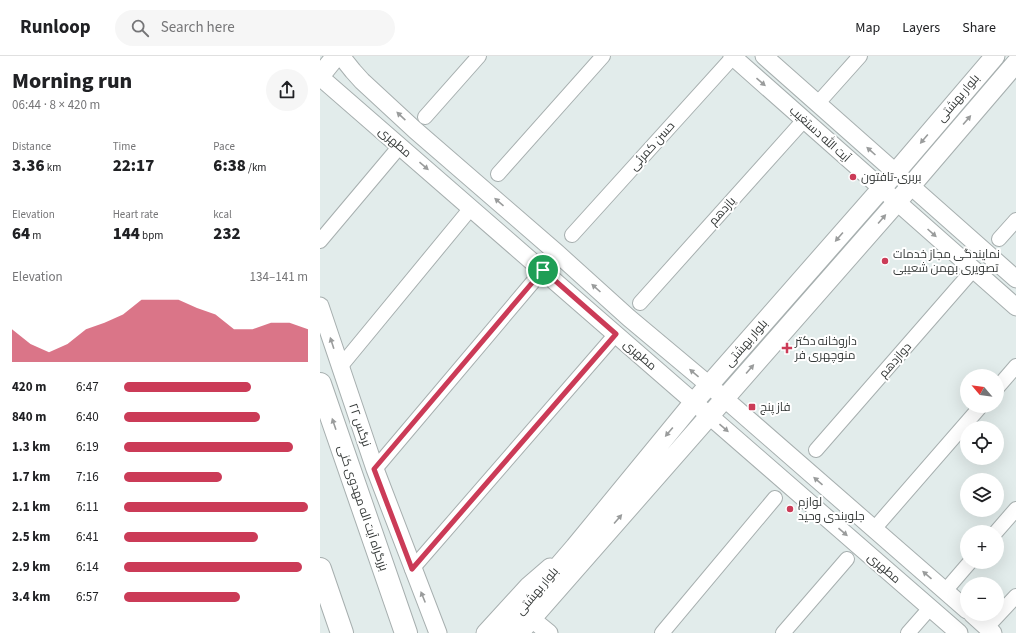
<!DOCTYPE html>
<meta charset="utf-8">
<style>
body{margin:0;font-family:"Source Sans 3",Cairo,sans-serif;background:#f6f6f6;color:#202124;height:100vh;display:flex;flex-direction:column;font-size:15px;white-space:nowrap}
*{box-sizing:border-box;margin:0}
p{font-size:13px;color:#757577}
.icon{flex:none;width:22px;height:22px;fill:none;stroke:currentColor;stroke-width:2;stroke-linecap:round;stroke-linejoin:round}
.map{position:relative;flex:1;overflow:hidden}
.drawer{display:flex;flex-direction:column;background:#fff;width:320px}
.drawer>*{flex:none}
.needle{width:26px;rotate:299deg}
.buttons{position:absolute;left:640px;top:313px;display:grid;gap:8px}
.buttons a{display:grid;place-items:center;width:44px;height:44px;border-radius:50%;background:#fff;box-shadow:0 4px 16px #0002;font-size:20px}
.pin{position:absolute;display:grid;place-items:center;width:34px;height:34px;color:#fff;margin:-17px;border:2px solid #fff;border-radius:50%;box-shadow:0 1px 4px #0007}
.round{display:grid;place-items:center;flex:none;width:42px;height:42px;border-radius:21px;background:#f6f6f6}
.summary{display:flex;align-items:center;justify-content:space-between;height:68px;padding:0 12px}
h1{font-size:22px;font-weight:800;line-height:30px}
.metrics{display:grid;grid-template-columns:repeat(3,1fr);gap:6px;height:68px;padding:4px 12px}
.metrics div{display:grid;align-content:center}
.metrics b{font-size:17px;font-weight:800}
.metrics small{font-size:11px;font-weight:400}
.metrics p{font-size:11px}
.chart{height:112px;padding:8px 12px}
.chart p{display:flex;justify-content:space-between}
.chart svg{width:100%;height:72px;margin-top:4px;fill:#cb3b57;opacity:.7}
ul{padding:0 12px;list-style:none;font-size:13px}
li{display:grid;grid-template-columns:64px 48px 1fr;align-items:center;height:30px}
li i{height:10px;border-radius:5px;background:#cb3b57}
header{display:flex;align-items:center;gap:24px;box-sizing:border-box;height:56px;padding:0 20px;background:#fff;border-bottom:1px solid #e0e0e0}
header strong{font-size:19px}
nav{display:flex;gap:22px;margin-inline-start:auto;font-size:14px}
.search{width:280px;height:36px;background:#f6f6f6;display:flex;align-items:center;gap:10px;box-sizing:border-box;padding:0 14px;border-radius:22px;color:#757577;font-size:15px}
main{display:flex;flex:1;min-height:0}
.map>svg:first-child{display:block}
.lines{fill:none;stroke-linecap:round;stroke-linejoin:round}
.minor-casing{stroke:#a7afaf;stroke-width:16}
.tertiary-casing{stroke:#a7afaf;stroke-width:19}
.secondary-casing{stroke:#a7afaf;stroke-width:21}
.primary-casing{stroke:#a7afaf;stroke-width:24}
.trunk-casing{stroke:#a7afaf;stroke-width:24}
.minor{stroke:#fff;stroke-width:14}
.tertiary{stroke:#fff;stroke-width:17}
.secondary{stroke:#fff;stroke-width:19}
.primary{stroke:#fff;stroke-width:22}
.trunk{stroke:#fff;stroke-width:22}
.oneway{fill:#9a9c9c}
.route-casing{stroke:#fff;stroke-width:8}
.route{stroke:#cb3b57;stroke-width:5}
.poi-dot{fill:#cb3b57;stroke:#fff;stroke-width:1.5}
.labels{text-anchor:middle;stroke-width:4;stroke-linejoin:round;paint-order:stroke}
.street-label{font-size:12px;fill:#353938;stroke:#fff}
.poi-label{font-size:12px;fill:#353938;stroke:#fff;text-anchor:start}
</style>
<header>
<strong>Runloop</strong>
<div class="search"><svg class="icon" aria-label="search" viewBox="0 0 24 24"><circle cx="10" cy="10" r="6"/><path d="M15 15l6 6"/></svg>Search here</div>
<nav><a>Map</a><a>Layers</a><a>Share</a></nav>
</header>
<main>
<section class="drawer">
<div class="summary"><div><h1>Morning run</h1><p>06:44 · 8 × 420 m</p></div><a class="round"><svg class="icon" aria-label="share" viewBox="0 0 24 24"><path d="M12 15V3M7 8l5-5 5 5M5 13v7h14v-7"/></svg></a></div>
<div class="metrics">
<div><p>Distance</p><b>3.36<small> km</small></b></div>
<div><p>Time</p><b>22:17</b></div>
<div><p>Pace</p><b>6:38<small> /km</small></b></div>
</div>
<div class="metrics">
<div><p>Elevation</p><b>64<small> m</small></b></div>
<div><p>Heart rate</p><b>144<small> bpm</small></b></div>
<div><p>kcal</p><b>232</b></div>
</div>
<div class="chart"><p><span>Elevation</span>134–141 m</p>
<svg viewBox="0 0 160 44" preserveAspectRatio="none"><path d="M0 44V24L10 33L20 38L30 33L40 24L50 20L60 15L70 6L80 6L90 6L100 11L110 15L120 24L130 24L140 20L150 20L160 24V44z"/></svg>
</div>
<ul>
<li><b>420 m</b>6:47<i style="width:69%"></i></li>
<li><b>840 m</b>6:40<i style="width:74%"></i></li>
<li><b>1.3 km</b>6:19<i style="width:92%"></i></li>
<li><b>1.7 km</b>7:16<i style="width:53%"></i></li>
<li><b>2.1 km</b>6:11<i style="width:100%"></i></li>
<li><b>2.5 km</b>6:41<i style="width:73%"></i></li>
<li><b>2.9 km</b>6:14<i style="width:97%"></i></li>
<li><b>3.4 km</b>6:57<i style="width:63%"></i></li>
</ul>
</section>
<div class="map">
<svg width="696" height="577" viewBox="0 0 696 577">
<rect width="100%" height="100%" fill="#e2eceb"/>
<g class="lines">
<defs>
<path id="minor" d="M498,47L540,0
M105,61L159,0
M178,118L283,0
M252,179L413,1
M679,183L696,164
M0,185L80,90
M320,247L484,64
M20,311L151,152
M677,332L696,310
M496,394L653,214
M55,413L223,214
M554,473L661,350
M676,476L696,453
M92,513L296,278
M625,535L650,506
M667,571L696,540
M342,577L455,442
M463,577L527,503
M588,577L610,552"/>
<path id="tertiary" d="M21,0L33,15L42,25L95,74L237,197L309,262L389,329L647,554
M412,0L696,251
M444,0L696,223
M0,21L639,577
M0,250L55,413L118,577
M652,558L673,577
M218,568L229,577
M165,577L208,530L230,511"/>
<path id="secondary" d="M0,20L16,0
M181,577L255,491L374,346L576,116L675,0
M199,577L577,146L696,7"/>
<path id="primary" d="M0,328L86,577"/>
<path id="trunk" d="M0,513L22,577"/>
</defs>
<!-- minor casing -->
<use href="#minor" class="minor-casing"/>
<!-- tertiary casing -->
<use href="#tertiary" class="tertiary-casing"/>
<!-- secondary casing -->
<use href="#secondary" class="secondary-casing"/>
<!-- primary casing -->
<use href="#primary" class="primary-casing"/>
<!-- trunk casing -->
<use href="#trunk" class="trunk-casing"/>
<!-- minor -->
<use href="#minor" class="minor"/>
<!-- tertiary -->
<use href="#tertiary" class="tertiary"/>
<!-- secondary -->
<use href="#secondary" class="secondary"/>
<!-- primary -->
<use href="#primary" class="primary"/>
<!-- trunk -->
<use href="#trunk" class="trunk"/>
</g>
<!-- one-way arrows -->
<defs><path id="oneway-solid" d="M-6-.8H1V-3.2L6.5 0L1 3.2V.8H-6Z"/></defs>
<g class="oneway">
<use href="#oneway-solid" transform="translate(441 26) rotate(41)"/>
<use href="#oneway-solid" transform="translate(81 60) rotate(-137)"/>
<use href="#oneway-solid" transform="translate(647 64) rotate(-49)"/>
<use href="#oneway-solid" transform="translate(604 83) rotate(130)"/>
<use href="#oneway-solid" transform="translate(551 95) rotate(-138)"/>
<use href="#oneway-solid" transform="translate(104 110) rotate(41)"/>
<use href="#oneway-solid" transform="translate(179 146) rotate(-139)"/>
<use href="#oneway-solid" transform="translate(562 163) rotate(-49)"/>
<use href="#oneway-solid" transform="translate(612 177) rotate(42)"/>
<use href="#oneway-solid" transform="translate(519 181) rotate(131)"/>
<use href="#oneway-solid" transform="translate(276 232) rotate(-138)"/>
<use href="#oneway-solid" transform="translate(12 287) rotate(-108)"/>
<use href="#oneway-solid" transform="translate(430 313) rotate(-49)"/>
<use href="#oneway-solid" transform="translate(374 317) rotate(-140)"/>
<use href="#oneway-solid" transform="translate(14 368) rotate(-109)"/>
<use href="#oneway-solid" transform="translate(404 372) rotate(41)"/>
<use href="#oneway-solid" transform="translate(349 376) rotate(130)"/>
<use href="#oneway-solid" transform="translate(498 425) rotate(-139)"/>
<use href="#oneway-solid" transform="translate(298 463) rotate(-49)"/>
<use href="#oneway-solid" transform="translate(523 476) rotate(41)"/>
<use href="#oneway-solid" transform="translate(607 519) rotate(-139)"/>
<use href="#oneway-solid" transform="translate(103 541) rotate(-112)"/>
</g>
<g class="lines">
<defs>
<path id="route" d="M223,214L296,278L92,513L54,413Z"/>
</defs>
<!-- route casing -->
<use href="#route" class="route-casing"/>
<!-- route -->
<use href="#route" class="route"/>
</g>
<!-- markers -->
<g class="poi-dot">
<circle cx="533" cy="121" r="4"/>
<circle cx="565" cy="205" r="4"/>
<path d="M465 286h4v4h4v4h-4v4h-4v-4h-4v-4h4z"/>
<rect x="428" y="347" width="8" height="8" rx="2"/>
<circle cx="470" cy="453" r="4"/>
</g>
<g class="labels">
<!-- street labels -->
<g class="street-label">
<text transform="translate(638 42) rotate(-50)" y="4">بلوار بهشتی</text>
<text transform="translate(500 78) rotate(42)" y="4">آیت الله دستغیب</text>
<text transform="translate(75 86) rotate(41)" y="4">مطهری</text>
<text transform="translate(332 90) rotate(-48)" y="4">حسن کمرئی</text>
<text transform="translate(402 155) rotate(-48)" y="4">یازدهم</text>
<text transform="translate(426 287) rotate(-49)" y="4">بلوار بهشتی</text>
<text transform="translate(320 299) rotate(41)" y="4">مطهری</text>
<text transform="translate(575 304) rotate(-49)" y="4">دوازدهم</text>
<text transform="translate(40 369) rotate(71)" y="4">نرگس ۲۲</text>
<text transform="translate(43 452) rotate(71)" y="4">بزرگراه آیت اله مهدوی کنی</text>
<text transform="translate(564 512) rotate(41)" y="4">مطهری</text>
<text transform="translate(217 535) rotate(-50)" y="4">بلوار بهشتی</text>
</g>
<!-- poi labels -->
<g class="poi-label">
<text x="541" y="125">بربری-تافتون</text>
<text x="573" y="202">نمایندگی مجاز خدمات<tspan x="573" dy="14">تصویری بهمن شعیبی</tspan></text>
<text x="475" y="289">داروخانه دکتر<tspan x="475" dy="14">منوچهری فر</tspan></text>
<text x="440" y="355">فاز پنج</text>
<text x="478" y="450">لوازم<tspan x="478" dy="14">جلوبندی وحید</tspan></text>
</g>
</g>
</svg>
<div class="buttons">
<a><svg class="needle" viewBox="-14 -14 28 28"><path d="M0-13l5 13h-10z" fill="#e53935"/><path d="M0 13l5-13h-10z" fill="#757577"/></svg></a>
<a><svg class="icon" aria-label="locate" viewBox="0 0 24 24"><circle cx="12" cy="12" r="6"/><path d="M12 2v4M12 18v4M2 12h4M18 12h4"/></svg></a>
<a><svg class="icon" aria-label="layers" viewBox="0 0 24 24"><path d="M12 4l9 5-9 5-9-5zM3 14l9 5 9-5"/></svg></a>
<a>+</a>
<a>−</a>
</div>
<div class="pin" style="left:223px;top:214px;background:#1e9e55"><svg class="icon" aria-label="arrive" viewBox="0 0 24 24"><path d="M6 21V4h12l-3 4 3 4H6"/></svg></div>
</div>
</main>
